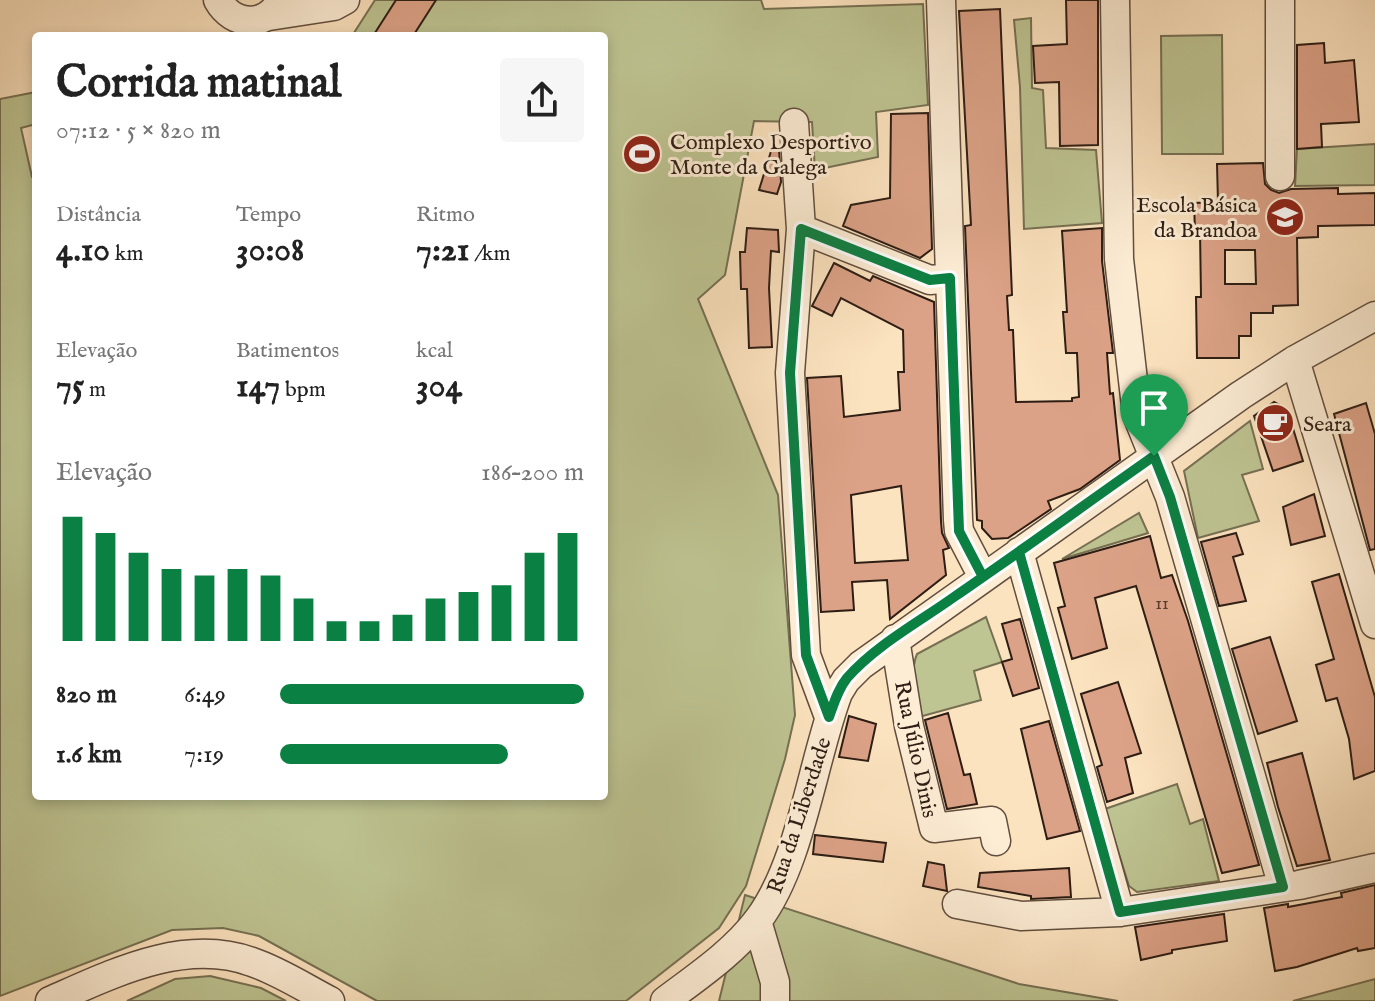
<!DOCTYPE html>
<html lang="pt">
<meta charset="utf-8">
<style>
body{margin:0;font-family:"IM FELL English",serif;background:#f6f6f6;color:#222;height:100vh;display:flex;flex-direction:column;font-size:30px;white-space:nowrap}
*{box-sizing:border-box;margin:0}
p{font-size:26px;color:#767676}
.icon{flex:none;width:44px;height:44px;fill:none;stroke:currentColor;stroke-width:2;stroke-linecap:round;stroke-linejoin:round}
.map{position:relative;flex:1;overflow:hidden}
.panel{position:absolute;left:32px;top:32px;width:576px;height:768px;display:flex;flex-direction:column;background:#fff;border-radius:8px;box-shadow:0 4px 12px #0003}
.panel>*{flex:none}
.pin{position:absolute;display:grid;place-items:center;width:68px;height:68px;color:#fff;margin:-82px -34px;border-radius:50% 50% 50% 0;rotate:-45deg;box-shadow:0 0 8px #0007}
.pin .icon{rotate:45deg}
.round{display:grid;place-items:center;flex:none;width:84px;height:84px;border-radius:8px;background:#f6f6f6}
.overview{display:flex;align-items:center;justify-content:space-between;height:136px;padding:0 24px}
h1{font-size:44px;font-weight:700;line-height:60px}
.figures{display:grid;grid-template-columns:repeat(3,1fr);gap:12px;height:136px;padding:8px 24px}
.figures div{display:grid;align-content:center}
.figures b{font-size:34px;font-weight:700}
.figures small{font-size:22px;font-weight:400}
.figures p{font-size:22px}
.chart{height:224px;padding:16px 24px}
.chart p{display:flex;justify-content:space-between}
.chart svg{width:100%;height:144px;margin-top:8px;stroke:#0b8043;stroke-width:6}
ul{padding:0 24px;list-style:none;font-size:26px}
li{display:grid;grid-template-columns:128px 96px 1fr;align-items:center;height:60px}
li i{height:20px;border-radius:10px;background:#0b8043}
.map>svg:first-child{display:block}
.green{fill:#bec492;stroke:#767053;stroke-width:2}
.building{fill:#dca287;stroke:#2d1d14;stroke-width:2;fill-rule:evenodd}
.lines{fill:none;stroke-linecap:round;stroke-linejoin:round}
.minor-casing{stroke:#614e3f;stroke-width:31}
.minor{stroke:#fdedd5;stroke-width:28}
.route-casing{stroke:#fff;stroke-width:16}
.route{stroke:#0b8043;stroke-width:10}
.labels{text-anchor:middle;stroke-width:6;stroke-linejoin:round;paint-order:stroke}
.number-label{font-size:18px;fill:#593e31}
.poi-label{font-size:22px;fill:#2d1d14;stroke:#fdedd5;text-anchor:start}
.street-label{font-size:22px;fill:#2d1d14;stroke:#fdedd5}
</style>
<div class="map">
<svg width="1375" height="1001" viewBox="0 0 1375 1001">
<rect width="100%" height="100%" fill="#fce3bf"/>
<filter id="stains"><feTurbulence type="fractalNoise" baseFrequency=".0025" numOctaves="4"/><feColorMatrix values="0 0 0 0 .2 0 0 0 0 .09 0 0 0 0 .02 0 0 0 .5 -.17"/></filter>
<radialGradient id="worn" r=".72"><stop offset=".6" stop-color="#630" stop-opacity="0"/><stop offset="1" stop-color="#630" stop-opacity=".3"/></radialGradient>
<!-- green -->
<path class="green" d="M375,0H761L764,9L923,4L928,105L876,112L878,157L815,170L812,122L754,121L725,275L698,299L778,495L795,715L785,759L746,886L719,928L626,1001H377L259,936L223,928L172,930L0,996V99L36,92V124L21,128L32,177H36V796H604V36H352Z
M1031,18L1032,88L1043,90L1046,148L1096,150L1102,223L1024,229L1020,87L1014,20Z
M1222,35L1223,154H1162L1161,36Z
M1375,144V185L1295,186L1297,149Z
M1250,421L1263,469L1242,475L1259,521L1198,538L1184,471Z
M1139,513L1148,533L1062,559Z
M986,617L1002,662L974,671L981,700L919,717C916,697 909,673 917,654Z
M1177,784L1190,824L1203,819L1219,881L1137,892L1129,886L1105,809Z
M745,895L1019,984L1118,1001H719Z
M210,976L261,988L286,1001H127L175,979Z
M1375,979V1001H1293Z"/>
<!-- building -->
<path class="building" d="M396,0H436L413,36H373Z
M1066,0H1098V145L1060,146L1059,82L1035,83L1033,46L1067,44Z
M1000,9L1012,295L1007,296L1009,330H1013L1016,402L1072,401V398L1079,397L1077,353H1066L1063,312H1067L1062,231L1102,228V261L1113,353H1107L1110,394L1113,393L1120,460L1080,489L1048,501L1051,509L1008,538L992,539L982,528V521L977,520L965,226L971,225L959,11Z
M1324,43L1325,63L1354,60L1359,122L1321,124L1322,147L1297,149V45Z
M928,113L932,249L920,258L843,226L851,205L890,198L891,114Z
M772,148L779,149L781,182L777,194L759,190Z
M1263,163L1265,184L1271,190L1279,193L1291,189L1338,188V194L1375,193V225L1318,226V237L1297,238L1298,305L1273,306V313H1251V336H1239V358H1197L1196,297H1201L1200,231H1195L1194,203L1218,202L1217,164ZM1225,250H1255L1256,284H1225Z
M747,228L778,230L779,252L771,251L769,288L772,347L749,348L747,289H741L740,252H745Z
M834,263L870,281L873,276L934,302L941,521L942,533L949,548L943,550L946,575L890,619L887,580L852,582L854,610L821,612L807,378L841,376L844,417L900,410L898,372H904L903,330L841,298L832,316L812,306ZM901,486L908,560L855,563L851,495Z
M1274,402L1287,409L1303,461L1273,471L1254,416Z
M1366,403L1375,434V549L1370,550L1334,414Z
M1314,494L1325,536L1291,545L1283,507Z
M1236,533L1243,554L1233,557L1246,601L1219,606L1201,542Z
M1150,536L1161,578L1172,575L1188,621L1259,865L1222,873L1136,586L1095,598L1107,648L1072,659L1058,608L1065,606L1054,563Z
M1339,574L1375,697V771L1354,779L1349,739L1337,698L1326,701L1316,665L1334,659L1312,582Z
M1020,619L1039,688L1013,696L1002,662L1012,659L1002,624Z
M1270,637L1297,721L1258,734L1232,649Z
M1118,682L1141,753L1125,758L1133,793L1107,802L1097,767L1102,765L1081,694Z
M948,713L964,775L970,774L977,804L947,809L925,720Z
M849,716L876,724L868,761L839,757Z
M1049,721L1080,831L1047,839L1021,729Z
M1302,753L1330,860L1297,866L1278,807L1267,763Z
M815,835L886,843L883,862L813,854Z
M928,862L944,865L947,891L923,886Z
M1069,868L1071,897L1031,899V896L978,887L980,873Z
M1375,885V948L1358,951L1357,948L1297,967L1275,971L1264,908L1288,904V907L1342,897L1341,893Z
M1224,914L1227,941L1172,950V953L1141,960L1135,927Z"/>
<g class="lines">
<defs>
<path id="minor" d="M218,0C233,27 267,28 281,0
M941,0L958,520L959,531L983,577
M1115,0L1119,259L1137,415L1170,497L1283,887
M269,16L334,6L345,0
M794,123L801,229L790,373L806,655L829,717
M1280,176V0
M801,229L930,280L950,278
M1295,360L1375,624
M1019,552L1120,912
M895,639L909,726L934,828L992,821L996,841
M957,904L1021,916L1120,912L1299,885L1375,868
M757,921L775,982V1001
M50,1001C112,974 184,937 252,962C279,971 305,988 330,1001
M665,1001C698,976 733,953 758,920C801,863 812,762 838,693L846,680L861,665L1241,395L1295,360L1375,316"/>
</defs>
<!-- minor casing -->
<use href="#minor" class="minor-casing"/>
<!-- minor -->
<use href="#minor" class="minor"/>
</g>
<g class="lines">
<defs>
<path id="route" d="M1154,456C1087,503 1021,551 954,597C919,622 876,645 847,678C838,689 834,703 829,717L806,655L790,373L801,229L930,280L950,278L959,531L983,577L1019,552L1120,912L1283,887L1170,497L1154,456"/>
</defs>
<!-- route casing -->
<use href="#route" class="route-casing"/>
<!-- route -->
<use href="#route" class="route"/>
</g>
<!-- icons -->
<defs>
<symbol id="stadium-disc" viewBox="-11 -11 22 22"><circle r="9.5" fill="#8f2418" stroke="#fdedd5"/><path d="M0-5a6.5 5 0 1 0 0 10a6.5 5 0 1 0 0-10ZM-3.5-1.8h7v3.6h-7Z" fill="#fff"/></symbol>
<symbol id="school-disc" viewBox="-11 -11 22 22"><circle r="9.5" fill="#8f2418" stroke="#fdedd5"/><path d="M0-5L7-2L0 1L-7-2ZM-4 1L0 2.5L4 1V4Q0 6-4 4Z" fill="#fff"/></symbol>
<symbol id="cafe-disc" viewBox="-11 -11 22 22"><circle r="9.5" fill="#8f2418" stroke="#fdedd5"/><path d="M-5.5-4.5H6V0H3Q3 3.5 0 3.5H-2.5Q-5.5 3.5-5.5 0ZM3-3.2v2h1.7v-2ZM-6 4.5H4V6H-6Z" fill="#fff"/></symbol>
</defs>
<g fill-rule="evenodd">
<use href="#stadium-disc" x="620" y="132" width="44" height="44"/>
<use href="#school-disc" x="1263" y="195" width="44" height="44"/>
<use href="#cafe-disc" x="1253" y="401" width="44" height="44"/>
</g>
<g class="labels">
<!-- number labels -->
<g class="number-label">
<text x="1162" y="609">11</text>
</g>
<!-- poi labels -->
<g class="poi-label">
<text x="670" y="149">Complexo Desportivo<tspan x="670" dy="25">Monte da Galega</tspan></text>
<text x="1257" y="212" text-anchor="end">Escola Básica<tspan x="1257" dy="25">da Brandoa</tspan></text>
<text x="1303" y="431">Seara</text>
</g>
<!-- street labels -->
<g class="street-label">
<text transform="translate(917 749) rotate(78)" y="8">Rua Júlio Dinis</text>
<text transform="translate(798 815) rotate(-72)" y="8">Rua da Liberdade</text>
</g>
</g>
<rect width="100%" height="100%" filter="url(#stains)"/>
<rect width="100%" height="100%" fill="url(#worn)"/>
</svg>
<div class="pin" style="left:1154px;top:456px;background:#1e9e55"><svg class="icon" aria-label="arrive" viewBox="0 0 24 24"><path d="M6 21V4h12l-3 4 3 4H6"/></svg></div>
<section class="panel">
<div class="overview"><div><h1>Corrida matinal</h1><p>07:12 · 5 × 820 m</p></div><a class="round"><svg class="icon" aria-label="share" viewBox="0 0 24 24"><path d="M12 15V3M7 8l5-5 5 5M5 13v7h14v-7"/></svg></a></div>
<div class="figures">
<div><p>Distância</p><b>4.10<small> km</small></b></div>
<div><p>Tempo</p><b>30:08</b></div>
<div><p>Ritmo</p><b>7:21<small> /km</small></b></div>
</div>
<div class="figures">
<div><p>Elevação</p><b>75<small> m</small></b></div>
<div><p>Batimentos</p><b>147<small> bpm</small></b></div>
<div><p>kcal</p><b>304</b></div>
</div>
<div class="chart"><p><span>Elevação</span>186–200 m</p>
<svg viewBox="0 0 160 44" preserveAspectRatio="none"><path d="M5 44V6M15 44V11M25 44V17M35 44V22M45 44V24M55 44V22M65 44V24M75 44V31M85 44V38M95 44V38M105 44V36M115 44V31M125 44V29M135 44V27M145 44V17M155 44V11"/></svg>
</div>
<ul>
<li><b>820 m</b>6:49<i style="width:100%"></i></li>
<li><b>1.6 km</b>7:19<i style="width:75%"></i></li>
</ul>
</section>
</div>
